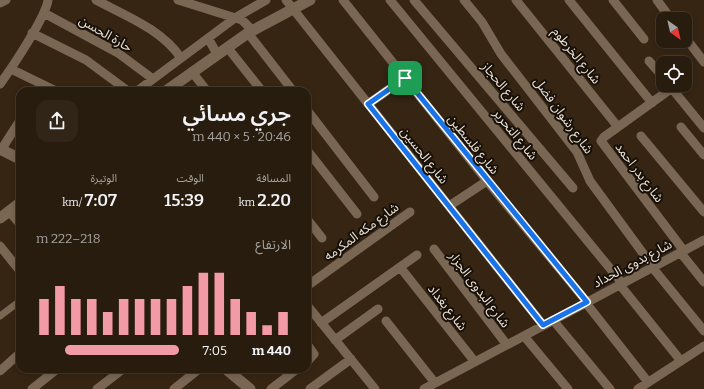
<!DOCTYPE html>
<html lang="ar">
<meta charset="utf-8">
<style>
body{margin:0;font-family:Bitter,"Noto Sans Arabic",serif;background:#302517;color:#f1f3f6;direction:rtl;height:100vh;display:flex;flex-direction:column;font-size:15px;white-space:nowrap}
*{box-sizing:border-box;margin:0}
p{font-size:13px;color:#a5a19e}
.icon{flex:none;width:22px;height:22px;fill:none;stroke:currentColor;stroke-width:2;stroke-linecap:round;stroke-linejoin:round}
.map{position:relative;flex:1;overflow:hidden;direction:ltr}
.sheet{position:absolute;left:16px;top:87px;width:295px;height:286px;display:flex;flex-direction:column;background:#281c0e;border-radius:12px;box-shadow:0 2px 6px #0003,0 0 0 1px #443a2e;direction:rtl}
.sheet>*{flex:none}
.needle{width:26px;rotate:146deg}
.tools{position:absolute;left:656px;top:12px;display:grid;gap:8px}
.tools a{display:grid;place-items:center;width:36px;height:36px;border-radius:8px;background:#281c0e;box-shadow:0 2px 6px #0003,0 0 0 1px #443a2e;font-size:20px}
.pin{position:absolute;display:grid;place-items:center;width:34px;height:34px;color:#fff;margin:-17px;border-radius:8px;box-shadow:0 2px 6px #0006}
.round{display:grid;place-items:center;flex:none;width:42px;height:42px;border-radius:12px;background:#302517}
.headline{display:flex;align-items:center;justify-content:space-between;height:68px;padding:0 20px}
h1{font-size:22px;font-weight:600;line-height:30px}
.metrics{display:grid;grid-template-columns:repeat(3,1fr);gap:6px;height:68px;padding:4px 20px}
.metrics div{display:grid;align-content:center}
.metrics b{font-size:17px;font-weight:600}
.metrics small{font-size:11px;font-weight:400}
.metrics p{font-size:11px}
.chart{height:112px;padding:8px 20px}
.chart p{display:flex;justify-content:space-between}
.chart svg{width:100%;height:72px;margin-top:4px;stroke:#f39aa7;stroke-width:6}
ul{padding:0 20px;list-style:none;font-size:13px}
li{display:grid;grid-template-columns:64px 48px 1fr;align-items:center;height:30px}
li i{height:10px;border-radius:5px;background:#f39aa7}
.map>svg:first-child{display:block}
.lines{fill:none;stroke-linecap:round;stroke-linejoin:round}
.pedestrian{stroke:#7a6753;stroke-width:7}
.minor{stroke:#7a6753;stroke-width:9}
.tertiary{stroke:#7a6753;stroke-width:11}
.secondary{stroke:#7a6753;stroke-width:11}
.route-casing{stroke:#fff;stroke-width:8}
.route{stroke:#1a73e8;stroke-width:5}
.labels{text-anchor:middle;stroke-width:4;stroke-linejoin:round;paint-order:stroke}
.street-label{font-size:13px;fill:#e8ddd2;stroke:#171008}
</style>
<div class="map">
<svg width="704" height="389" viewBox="0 0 704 389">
<rect width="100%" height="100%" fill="#362513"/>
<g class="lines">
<!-- pedestrian -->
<path class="pedestrian" d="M0,316L20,301"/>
<!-- minor -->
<path class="minor" d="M96,0C126,16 161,29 181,58
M178,0L242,20L252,30
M286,0L543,325
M343,0L487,181L587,302
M390,0L622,283
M414,0L573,188
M464,0L482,22L501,54L577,152L590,181L653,267
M516,0L618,127
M569,0L652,103
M613,0L644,39
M657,0L671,19
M0,3L6,0
M44,13L118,53L153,79
M32,33L86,60L128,91
M248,33L293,91
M685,37L704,62
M208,38L217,54
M227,47L262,91
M649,61L663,77
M11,69L56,91
M192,72L207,91
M0,84C11,69 46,17 48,0
M669,85L704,128
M672,88L604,137L601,141L684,251
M137,91L235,18L266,0
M368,104L405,78
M307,110L374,197
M681,127L704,155
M641,136L704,212
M1,150L19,122
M307,150L357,214
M449,206L487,181
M9,211L20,224
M307,219L322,238
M0,246L20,271
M434,249L507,345
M680,252L704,282
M400,267L475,362
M652,267L704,331
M620,285L681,361
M307,286L410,212
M586,303L648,382
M307,305L375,389
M553,320L610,389
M386,321L435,383
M321,323L417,255
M524,336L568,389
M335,340L378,309
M307,344L314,354L307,362
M0,371L20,353
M32,389L57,369
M97,389L123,369
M174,389L199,369
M271,389L297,369
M310,389L351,359
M424,389L704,240
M638,389L704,346"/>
<!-- tertiary -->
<path class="tertiary" d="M166,91L248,33L310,0
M0,218L20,203"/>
<!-- secondary -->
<path class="secondary" d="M0,149L20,159
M226,369L250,389"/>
</g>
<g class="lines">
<defs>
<path id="route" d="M405,78L587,302L543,325L368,104Z"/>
</defs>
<!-- route casing -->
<use href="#route" class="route-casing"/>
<!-- route -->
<use href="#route" class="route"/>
</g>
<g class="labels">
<!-- street labels -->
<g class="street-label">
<text transform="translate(106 33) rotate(30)" y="5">حارة الحسن</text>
<text transform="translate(577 55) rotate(51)" y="5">شارع الخرطوم</text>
<text transform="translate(504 86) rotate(50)" y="5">شارع الحجاز</text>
<text transform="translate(564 115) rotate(54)" y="5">شارع رشوان فضل</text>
<text transform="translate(516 134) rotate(51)" y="5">شارع التحرير</text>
<text transform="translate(474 144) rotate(51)" y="5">شارع فلسطين</text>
<text transform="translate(425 155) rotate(52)" y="5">شارع الحسين</text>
<text transform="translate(640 172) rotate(53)" y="5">شارع بدر احمد</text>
<text transform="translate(361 231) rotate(-36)" y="5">شارع مكه المكرمه</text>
<text transform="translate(632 263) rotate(-28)" y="5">شارع بدوى الحداد</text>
<text transform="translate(480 289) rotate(53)" y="5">شارع البدوى الجزار</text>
<text transform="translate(448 307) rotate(52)" y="5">شارع بغداد</text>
</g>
</g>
</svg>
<div class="tools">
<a><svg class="needle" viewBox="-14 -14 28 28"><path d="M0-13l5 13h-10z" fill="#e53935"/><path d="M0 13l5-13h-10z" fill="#a5a19e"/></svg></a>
<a><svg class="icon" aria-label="locate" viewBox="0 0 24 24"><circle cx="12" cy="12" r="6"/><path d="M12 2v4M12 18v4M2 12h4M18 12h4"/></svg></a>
</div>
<div class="pin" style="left:405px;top:78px;background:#1e9e55"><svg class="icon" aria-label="arrive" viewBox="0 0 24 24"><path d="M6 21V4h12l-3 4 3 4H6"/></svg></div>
<section class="sheet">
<div class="headline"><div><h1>جري مسائي</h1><p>20:46 · 5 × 440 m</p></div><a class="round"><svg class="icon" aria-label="share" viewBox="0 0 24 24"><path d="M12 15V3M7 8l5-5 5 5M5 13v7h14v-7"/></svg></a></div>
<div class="metrics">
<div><p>المسافة</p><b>2.20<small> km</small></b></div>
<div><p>الوقت</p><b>15:39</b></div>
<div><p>الوتيرة</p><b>7:07<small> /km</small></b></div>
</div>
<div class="chart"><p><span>الارتفاع</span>218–222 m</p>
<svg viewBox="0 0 160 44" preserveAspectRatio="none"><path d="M5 44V22M15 44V14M25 44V22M35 44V22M45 44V30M55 44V22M65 44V22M75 44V22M85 44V22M95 44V14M105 44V6M115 44V6M125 44V22M135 44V30M145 44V38M155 44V30"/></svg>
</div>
<ul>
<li><b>440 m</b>7:05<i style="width:80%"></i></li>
</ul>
</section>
</div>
